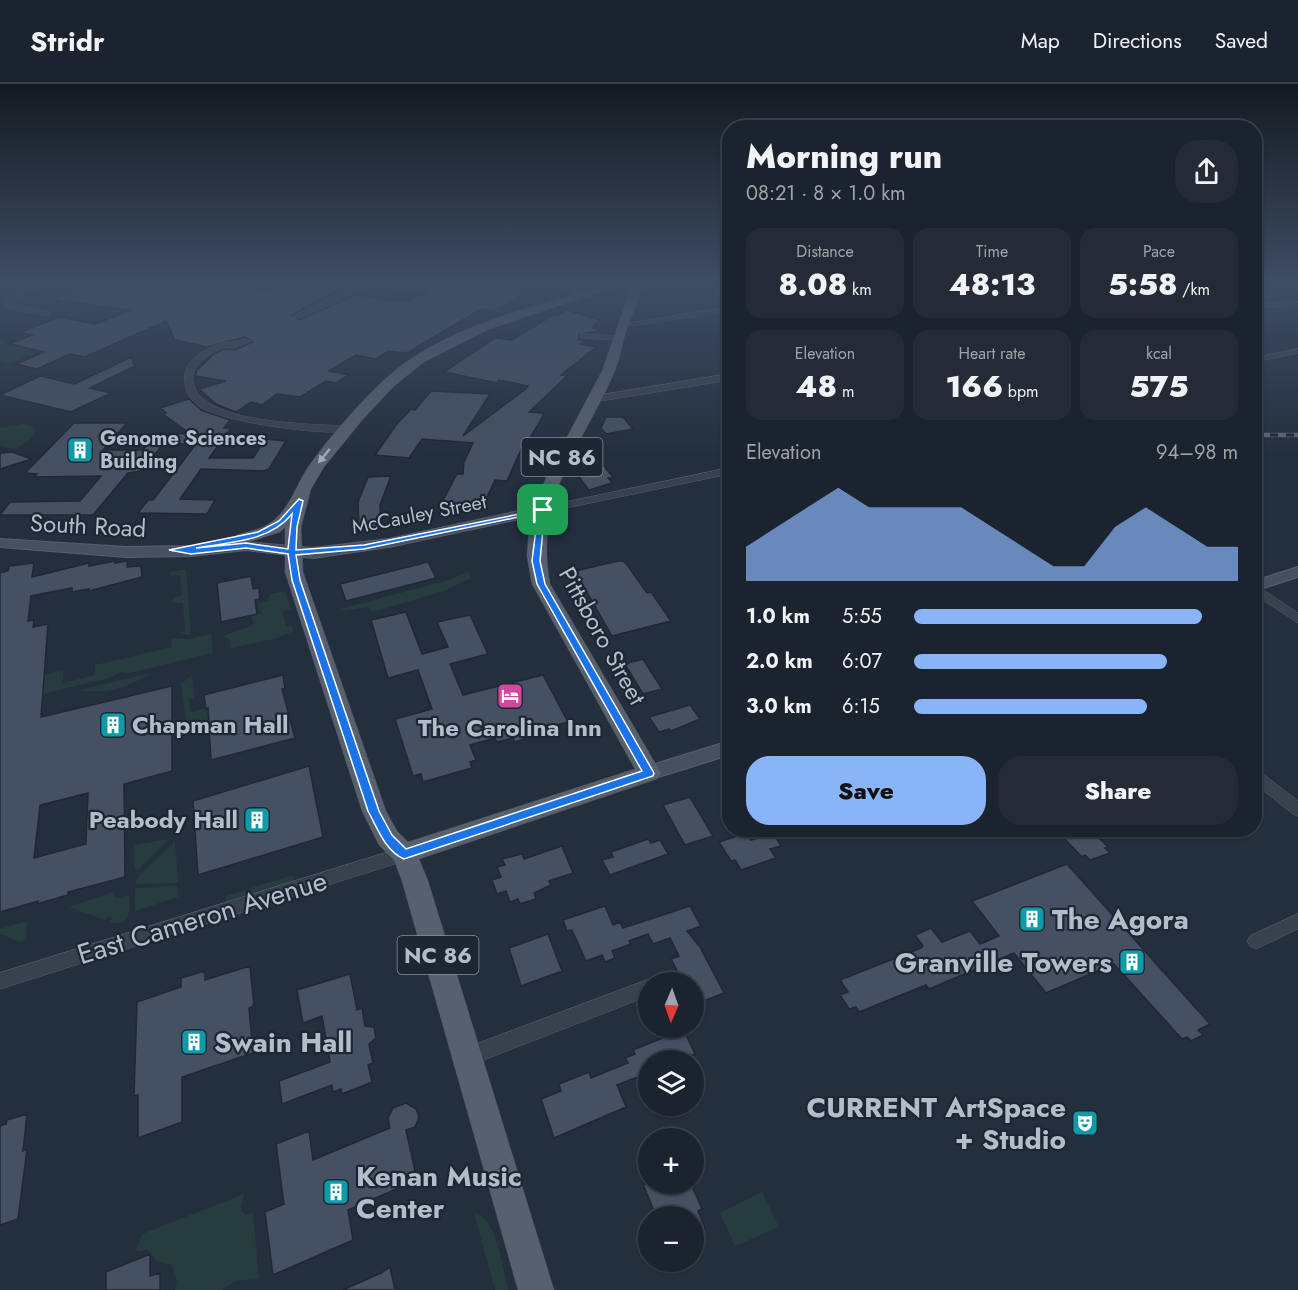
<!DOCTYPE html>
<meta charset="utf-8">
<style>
body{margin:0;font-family:Jost,sans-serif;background:#242b36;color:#f1f3f6;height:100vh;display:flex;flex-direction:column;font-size:22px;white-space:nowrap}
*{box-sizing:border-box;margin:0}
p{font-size:20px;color:#a0a4aa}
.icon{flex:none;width:33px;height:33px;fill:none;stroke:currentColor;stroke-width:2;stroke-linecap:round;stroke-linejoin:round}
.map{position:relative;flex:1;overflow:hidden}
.panel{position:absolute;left:722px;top:36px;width:540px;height:717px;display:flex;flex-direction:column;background:#1b232e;border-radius:24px;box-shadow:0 2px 4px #0004,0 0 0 2px #39404a}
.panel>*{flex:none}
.needle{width:39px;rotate:182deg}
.controls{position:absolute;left:638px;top:888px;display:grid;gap:12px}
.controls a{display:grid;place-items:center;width:66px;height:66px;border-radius:50%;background:#1b232e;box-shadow:0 2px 4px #0004,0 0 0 2px #39404a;font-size:30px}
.pin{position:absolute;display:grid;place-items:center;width:51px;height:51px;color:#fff;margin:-26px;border-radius:12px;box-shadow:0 3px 9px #0006}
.round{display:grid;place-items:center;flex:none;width:63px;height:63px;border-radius:24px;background:#242b36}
.headline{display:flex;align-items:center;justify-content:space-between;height:102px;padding:0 24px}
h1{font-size:33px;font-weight:800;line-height:45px}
.stats{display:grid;grid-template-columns:repeat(3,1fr);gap:9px;height:102px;padding:6px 24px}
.stats div{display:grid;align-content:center;border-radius:15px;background:#242b36;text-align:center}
.stats b{font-size:30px;font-weight:800}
.stats small{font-size:16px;font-weight:400}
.stats p{font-size:16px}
.chart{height:168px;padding:12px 24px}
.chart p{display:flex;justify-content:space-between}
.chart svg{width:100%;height:108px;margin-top:6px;fill:#8ab4f8;opacity:.7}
.button{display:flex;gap:12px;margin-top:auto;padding:12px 24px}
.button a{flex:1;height:69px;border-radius:24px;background:#8ab4f8;color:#111;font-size:24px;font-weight:800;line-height:69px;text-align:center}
.button a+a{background:#242b36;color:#f1f3f6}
ul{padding:0 24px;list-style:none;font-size:20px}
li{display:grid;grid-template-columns:96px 72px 1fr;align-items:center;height:45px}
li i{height:15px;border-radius:8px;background:#8ab4f8}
header{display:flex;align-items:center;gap:36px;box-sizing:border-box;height:84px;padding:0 30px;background:#1b232e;border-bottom:2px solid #39404a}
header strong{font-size:28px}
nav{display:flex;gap:33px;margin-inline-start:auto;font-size:21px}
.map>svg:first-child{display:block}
.green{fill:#263c3f}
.building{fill:#455162;stroke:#1f2835;stroke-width:1.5;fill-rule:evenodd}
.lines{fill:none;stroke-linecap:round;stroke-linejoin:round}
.street-casing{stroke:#565f6c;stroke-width:1}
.secondary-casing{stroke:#565f6c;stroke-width:2}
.primary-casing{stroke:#414a57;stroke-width:1}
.street{fill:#38414e;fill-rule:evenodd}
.secondary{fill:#465061;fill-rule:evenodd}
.primary{fill:#56606e;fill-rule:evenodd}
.rail-casing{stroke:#5a6575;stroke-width:4.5}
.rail{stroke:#1d2633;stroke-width:3;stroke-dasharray:8;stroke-linecap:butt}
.oneway{fill:#a1aab7}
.route{fill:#1a73e8;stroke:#fff;stroke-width:1.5;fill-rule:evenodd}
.labels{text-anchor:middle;stroke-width:4.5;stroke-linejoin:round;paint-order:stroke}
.far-poi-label{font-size:20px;font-weight:bold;fill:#b4bcc9;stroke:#1d2633;text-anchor:start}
.far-street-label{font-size:20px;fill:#b4bcc9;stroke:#1d2633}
.shield{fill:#1d2633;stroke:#878f9c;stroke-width:1.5}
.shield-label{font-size:22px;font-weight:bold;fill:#b4bcc9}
.street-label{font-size:24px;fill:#b4bcc9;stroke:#1d2633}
.poi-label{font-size:24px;font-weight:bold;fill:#b4bcc9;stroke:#1d2633;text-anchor:start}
.near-street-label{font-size:28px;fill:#b4bcc9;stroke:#1d2633}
.near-poi-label{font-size:28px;font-weight:bold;fill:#b4bcc9;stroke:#1d2633;text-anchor:start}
</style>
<header>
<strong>Stridr</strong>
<nav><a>Map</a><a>Directions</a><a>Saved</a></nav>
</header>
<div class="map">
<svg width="1298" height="1206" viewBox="0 0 1298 1206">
<rect width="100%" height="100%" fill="#242f3e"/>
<!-- green -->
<path class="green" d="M0,255L3,258L35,269L8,280L0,277Z
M23,340L34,343L36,348L29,356L16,365L0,362V344Z
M186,485L191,551L177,549L185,547L183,519H172L173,514L182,511L180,491L170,492V488Z
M468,487L471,494L444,507L372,528L368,523L341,527L340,525L449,496Z
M285,507L291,525L282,527L286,542L291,541L294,547L277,554L228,565L231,563L230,556L223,552L254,541L251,531L263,529L259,526L258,519L268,517L270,510Z
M211,550L213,569L129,589L121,588L109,594L0,620V614L44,591L63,586V599L95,591V581L172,563L171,554L189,555Z
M151,589C127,604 107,611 79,606Z
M192,591L194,614L189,615L190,628L208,624L210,639L187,645L181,600Z
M169,755L139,785L135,786L134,761Z
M175,757L178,799L135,800L138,793Z
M293,791V797L227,817L226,812Z
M177,802L178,813L135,827V804Z
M113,808L116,814L129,811C130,826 131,844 110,838L112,834L108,833L105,836L69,823Z
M27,837L26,855L20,858L0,850V845Z
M762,1108L779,1143L735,1162L720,1129Z
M244,1110L241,1126L246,1131L253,1129L259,1195L235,1197L222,1206H175L177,1196L172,1181L157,1177L147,1166L136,1167L142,1150Z
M474,1129C497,1133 503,1185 508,1206H495Z"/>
<!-- building -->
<path class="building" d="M85,201L237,202L266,207L285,201H346L292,231L300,236L355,211L404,218L425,209L434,201L501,202L528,207L503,223L491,227L481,225L407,269L389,267L376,275L356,271L329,287L348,291L336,299L326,297L300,313L277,310L262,321L251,318L236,328L216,320L199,305L226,297L195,292L197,286L214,270L224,265L235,266L253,258L245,253L207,263L175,256L166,237L85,273L70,270L37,285L16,280L44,268L10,260L32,251L19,249L59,233L96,240L130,226L51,215Z
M566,226L600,236L593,242H595L593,244L599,245L595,248L579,250V256H585L580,260L596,263L561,291L567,292L529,328L543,329V332L527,359H524L507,397L495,396L482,424L440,422L457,390H463L464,378L473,359L422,355L409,374L375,371L396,341L411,325L415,326L431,307L490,310L463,352L527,304L528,302L499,296L497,299L444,288L495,254L512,256L553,231H558Z
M131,273L135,282L90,304L111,309L71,328L0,311L40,292L75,300Z
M189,315L201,326L230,336L224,344H231L209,374H253L265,355L286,357L269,385L264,387L201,385L180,415L215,416L207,430L138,429L148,416H153L196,360H163L142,387L128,389L93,431H0L10,418L80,417L101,392L34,393L37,390L25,389L74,339H127L103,366H143L157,349L190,350L163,330L166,329L160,324Z
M606,333H623L633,345L606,350L601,344Z
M12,368L32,375L0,385V369Z
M604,382L613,393L608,394L612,399L589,406L579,393L590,391L589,385Z
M391,392L380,421L381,445L359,447L358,418L368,393Z
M115,477V479L127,477V483L141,482L142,493L89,507V505L72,508V504L31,512L28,537L34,536L33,543L48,540L41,633L172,602V687L124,700L125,793L68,808V811L37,820L38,817L0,828V489L8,487L9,482L34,479L32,493L89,479V482ZM88,709L86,760L34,774L40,721Z
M618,477H623L628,482L647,509L651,508L671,537L612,552L575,487Z
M428,478L436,494L346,517L340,500Z
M251,492L253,505L259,504L260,515L255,516L257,530L221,538L217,499Z
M406,528L422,570L448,563L437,538L470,531L488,570L450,580L463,611L543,591L568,638L532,648L534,652L515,658L513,654L497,658L495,654L470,661L476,676L470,678L472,684L423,698L421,690L413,692L395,635L432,625L418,586L388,594L371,536Z
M643,575L662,605L643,610L625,580Z
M283,591L285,605H282L295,654L211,676L208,624L206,625L204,611Z
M690,621L700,635L671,647L669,645L659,648L649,633Z
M309,682L323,753L198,791L193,717Z
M690,713L713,752L685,761L663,721Z
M1056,746H1091L1108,763L1105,764L1110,769L1090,776L1085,771L1082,773Z
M747,749L751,756L773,749L781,762L770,765L776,774L741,786L735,776L731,777L719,758Z
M648,755L651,759L660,756L668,770L610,791L602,776L613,773L611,768Z
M562,762L573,789L549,797L551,801L534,809L536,815L520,820L518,815L510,818L506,807L497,810L492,796L501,793L497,783L505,781L502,775L522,770L524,775Z
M1067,780L1210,940L1198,946L1203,951L1191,957L1187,953L1182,955L1114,880L1046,909L1014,869L929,905L926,901L859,928L856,923L849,925L840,911L848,908L840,896L921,864L923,862L915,851L931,844L942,858L970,847L980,860L999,852L972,817Z
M605,822L613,841L620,838L623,844L690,822L701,842L687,847L700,863L724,909L701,918L698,911L693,910V898H683L671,875L679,872L670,854L653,860L648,850L629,857L631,860L612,867L615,874L605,878L602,871L586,877L572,846L567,847L563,836Z
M548,850L562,887L521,902L509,864Z
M250,882L254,922L249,924L253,969L182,993V1038L138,1054V1011L134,1012L137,918L181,903V894L205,887V896Z
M350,890L357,926L362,924L365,942L374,943L376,954L369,960L373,979L368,981L372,998L342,1010L341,1005L333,1008L332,1001L282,1020L279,997L330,978L322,932L303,939L297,906Z
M675,949L676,952L685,949L695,970L681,976H648V989L617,1001L626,1023L554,1054L541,1015L561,1007L559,1000L589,988L591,994L628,979L625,974L635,970L633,966Z
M406,1019L416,1025L419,1033L415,1043L406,1046L417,1096L348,1126L353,1156L273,1191L265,1128L284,1120L276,1060L309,1047L313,1076L390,1044L388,1034L393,1024Z
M27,1030L23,1067L27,1065L18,1135L0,1141V1042L6,1040L7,1036Z
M643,1100H691L702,1125L698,1127L705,1143L693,1148V1132H656Z
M150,1170V1192L160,1189V1206H106V1188Z
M390,1183L395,1206H343L381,1189Z"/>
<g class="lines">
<defs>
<path id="street" d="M35,201H45L17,214L11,219L50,228V232L10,225L3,219L11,210Z
M366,201H379L348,211L301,234L294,232L342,207Z
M381,201H399L424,207L420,209Z
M1298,218V222L1254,224V220Z
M729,223V227L623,243L619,241Z
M584,250L620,252L624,254L620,256L581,254V250Z
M244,255L251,257L234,264L224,263C210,269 190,279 193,298C199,340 312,340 347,342L352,345L350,347C322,352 226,338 202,324C191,317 186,310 185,298C182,284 194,272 206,266C222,256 228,261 244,255Z
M1298,265V269L1254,278V274Z
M729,290V296L594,318L590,315L594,312Z
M729,384V390L542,429L537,426L542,423Z
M1254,500L1298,529V539L1254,510Z
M1254,685L1259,687L1298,717V732L1293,730L1254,699Z
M404,763L410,765L412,770L410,775L0,905V889Z
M1298,830V845L1256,865L1250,862L1247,857L1250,852Z
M647,896L654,898H648V912L468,982L461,980L458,973L461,966Z"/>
<path id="secondary" d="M556,201H570L592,211L584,213Z
M542,422L549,426L547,429L389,463L313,474L246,466L191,472L126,473L0,463V455L126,463L191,462L246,458L313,464L389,455Z
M1298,483V493L1254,507V497Z
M729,657V671L649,696L642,694L639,689L642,684Z"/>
<path id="primary" d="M603,201H620L487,246L424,278L394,302L363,335L324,383L311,405L301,443L303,488L386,727L397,747L408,758L635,685L532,500L527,472L529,444L537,416L548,389L602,287L632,201H642C640,218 632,229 627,244C622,259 620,275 614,289C581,364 534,412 550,500L661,689L657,695L419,775L428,797L554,1206H518L402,797L394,776L379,761L362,727L285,488V443L280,448L243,460L234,455L237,451C246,448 258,446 267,441C290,428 296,399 311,379C332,350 358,321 383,297C442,242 529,225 603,201Z"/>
</defs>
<!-- street casing -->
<use href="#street" class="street-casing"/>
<!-- secondary casing -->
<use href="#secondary" class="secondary-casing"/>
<!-- primary casing -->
<use href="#primary" class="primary-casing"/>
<!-- street -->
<use href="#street" class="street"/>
<!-- secondary -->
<use href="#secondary" class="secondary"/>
<!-- primary -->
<use href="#primary" class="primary"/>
<defs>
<path id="rail" d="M1254,351H1298"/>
</defs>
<!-- rail casing -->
<use href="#rail" class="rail-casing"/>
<!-- rail -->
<use href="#rail" class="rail"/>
</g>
<!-- one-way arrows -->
<defs><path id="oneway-solid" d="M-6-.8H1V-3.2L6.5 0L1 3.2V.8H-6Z" transform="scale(1.5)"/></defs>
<use class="oneway" href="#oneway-solid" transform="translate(324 372) rotate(129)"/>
<!-- sky -->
<linearGradient id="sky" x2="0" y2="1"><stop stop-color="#141a22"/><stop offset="0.54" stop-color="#3f4d63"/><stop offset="1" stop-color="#3f4d63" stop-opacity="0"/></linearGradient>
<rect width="1298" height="370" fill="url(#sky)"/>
<!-- route -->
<path class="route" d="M299,415L303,417L297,443L296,466L364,461L545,425L540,477L545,500L654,689L653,692L404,775C385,767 377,743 368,727L292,496L288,470L246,464L191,470L169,466L258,448L279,437ZM538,429L532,477L537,500L642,687L406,765L392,751L379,727L300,496L296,471L364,465ZM292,430L288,465L246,459L196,464C230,458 269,458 292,430Z"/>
<!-- icons -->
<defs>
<symbol id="building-square" viewBox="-11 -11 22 22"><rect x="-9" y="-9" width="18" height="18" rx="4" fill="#0f9aa8" stroke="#1d2633"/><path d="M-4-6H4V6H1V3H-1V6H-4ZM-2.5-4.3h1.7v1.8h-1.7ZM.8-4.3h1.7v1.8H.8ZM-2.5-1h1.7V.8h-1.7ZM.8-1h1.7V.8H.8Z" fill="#fff"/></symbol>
<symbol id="hotel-square" viewBox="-11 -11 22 22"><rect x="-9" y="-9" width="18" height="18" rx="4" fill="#d1479c" stroke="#1d2633"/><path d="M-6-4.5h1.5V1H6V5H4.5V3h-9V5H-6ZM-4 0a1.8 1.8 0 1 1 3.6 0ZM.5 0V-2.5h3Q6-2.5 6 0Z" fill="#fff"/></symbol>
<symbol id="theatre-square" viewBox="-11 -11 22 22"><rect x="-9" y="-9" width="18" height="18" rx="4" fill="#0f9aa8" stroke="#1d2633"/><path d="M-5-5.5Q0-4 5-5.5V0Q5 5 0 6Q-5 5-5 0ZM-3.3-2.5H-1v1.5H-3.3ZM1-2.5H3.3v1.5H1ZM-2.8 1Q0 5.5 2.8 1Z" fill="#fff"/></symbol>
</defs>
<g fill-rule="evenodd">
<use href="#building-square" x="65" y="351" width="30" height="30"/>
<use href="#hotel-square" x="495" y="597" width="30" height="30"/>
<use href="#building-square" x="98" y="626" width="30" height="30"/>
<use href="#building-square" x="242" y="721" width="30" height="30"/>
<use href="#building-square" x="1017" y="820" width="30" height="30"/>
<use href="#building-square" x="1117" y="863" width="30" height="30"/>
<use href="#building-square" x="179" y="943" width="30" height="30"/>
<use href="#theatre-square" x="1070" y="1024" width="30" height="30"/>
<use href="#building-square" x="321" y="1093" width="30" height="30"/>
</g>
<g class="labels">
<!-- far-poi labels -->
<g class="far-poi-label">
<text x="100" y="361">Genome Sciences<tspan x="100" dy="23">Building</tspan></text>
</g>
<!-- far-street labels -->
<g class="far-street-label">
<text transform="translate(419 430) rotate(-11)" y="7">McCauley Street</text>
</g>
<!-- shield labels -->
<g class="shield">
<rect x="521.5" y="354" width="81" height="38" rx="4.5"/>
<rect x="397.5" y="852" width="81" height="38" rx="4.5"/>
</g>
<g class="shield-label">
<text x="562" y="381">NC 86</text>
<text x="438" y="879">NC 86</text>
</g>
<!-- street labels -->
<g class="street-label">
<text transform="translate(88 442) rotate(3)" y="8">South Road</text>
<text transform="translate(602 552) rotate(61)" y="8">Pittsboro Street</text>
</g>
<!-- poi labels -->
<g class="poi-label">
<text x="132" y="649">Chapman Hall</text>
<text x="510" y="652" text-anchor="middle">The Carolina Inn</text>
<text x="238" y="744" text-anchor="end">Peabody Hall</text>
</g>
<!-- near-street labels -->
<g class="near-street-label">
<text transform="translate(202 833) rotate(-17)" y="10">East Cameron Avenue</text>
</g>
<!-- near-poi labels -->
<g class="near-poi-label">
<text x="1052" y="845">The Agora</text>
<text x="1112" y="888" text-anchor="end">Granville Towers</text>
<text x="214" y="968">Swain Hall</text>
<text x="1066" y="1033" text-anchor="end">CURRENT ArtSpace<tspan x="1066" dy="32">+ Studio</tspan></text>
<text x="356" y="1102">Kenan Music<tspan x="356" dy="32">Center</tspan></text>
</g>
</g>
</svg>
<div class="controls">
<a><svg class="needle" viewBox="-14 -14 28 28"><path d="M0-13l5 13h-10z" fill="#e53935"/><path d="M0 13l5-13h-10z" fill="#a0a4aa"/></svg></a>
<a><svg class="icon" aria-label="layers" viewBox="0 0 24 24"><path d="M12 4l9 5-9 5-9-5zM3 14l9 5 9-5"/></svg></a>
<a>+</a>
<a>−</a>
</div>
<div class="pin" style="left:543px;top:426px;background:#1e9e55"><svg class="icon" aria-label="arrive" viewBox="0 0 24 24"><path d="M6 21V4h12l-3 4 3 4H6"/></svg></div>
<section class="panel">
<div class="headline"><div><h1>Morning run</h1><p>08:21 · 8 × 1.0 km</p></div><a class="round"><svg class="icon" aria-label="share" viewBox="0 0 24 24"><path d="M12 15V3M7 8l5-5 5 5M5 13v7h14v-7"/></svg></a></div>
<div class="stats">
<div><p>Distance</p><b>8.08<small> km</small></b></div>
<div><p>Time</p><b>48:13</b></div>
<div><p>Pace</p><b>5:58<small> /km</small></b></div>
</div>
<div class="stats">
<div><p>Elevation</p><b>48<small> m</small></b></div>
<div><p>Heart rate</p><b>166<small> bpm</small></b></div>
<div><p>kcal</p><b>575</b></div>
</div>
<div class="chart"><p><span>Elevation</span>94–98 m</p>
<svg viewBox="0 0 160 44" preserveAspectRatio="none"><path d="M0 44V30L10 22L20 14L30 6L40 14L50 14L60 14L70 14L80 22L90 30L100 38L110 38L120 22L130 14L140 22L150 30L160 30V44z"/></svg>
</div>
<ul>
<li><b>1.0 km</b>5:55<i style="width:89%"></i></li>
<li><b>2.0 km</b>6:07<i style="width:78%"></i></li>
<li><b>3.0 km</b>6:15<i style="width:72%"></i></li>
</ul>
<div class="button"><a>Save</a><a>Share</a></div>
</section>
</div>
